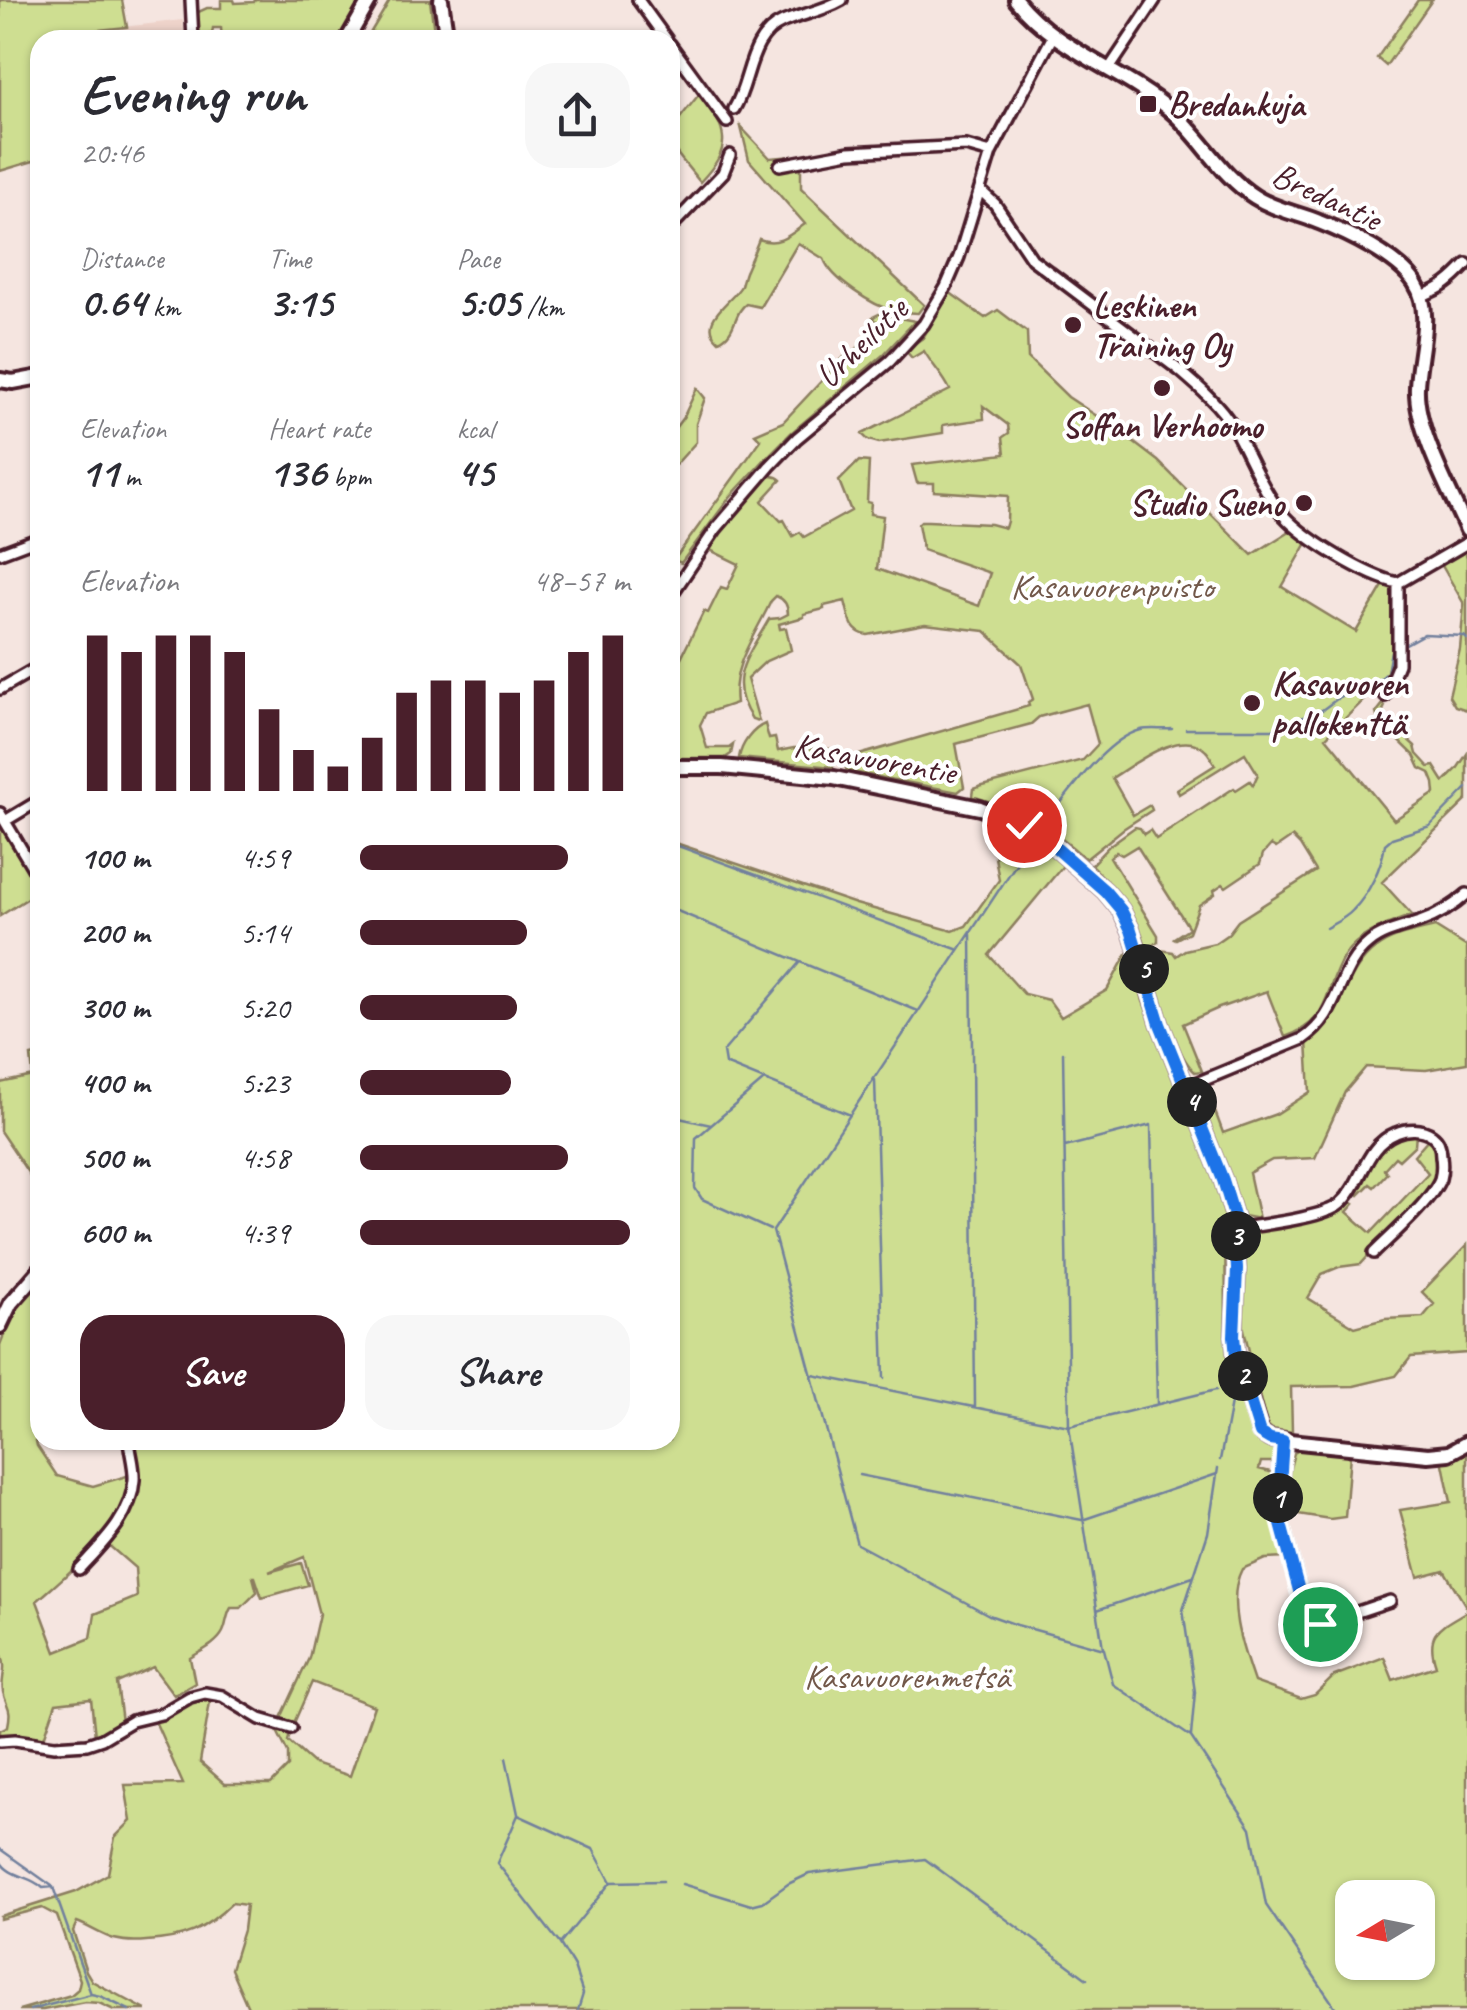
<!DOCTYPE html>
<meta charset="utf-8">
<style>
body{margin:0;font-family:Caveat,sans-serif;background:#f7f7f7;color:#2b2b33;height:100vh;display:flex;flex-direction:column;font-size:38px;white-space:nowrap}
*{box-sizing:border-box;margin:0}
p{font-size:32px;color:#7c7c81}
.icon{flex:none;width:55px;height:55px;fill:none;stroke:currentColor;stroke-width:2;stroke-linecap:round;stroke-linejoin:round}
.map{position:relative;flex:1;overflow:hidden}
.side{position:absolute;left:30px;top:30px;width:650px;height:1420px;display:flex;flex-direction:column;background:#fff;border-radius:30px;box-shadow:0 2px 8px #0004}
.side>*{flex:none}
.needle{width:65px;rotate:260deg}
.controls{position:absolute;left:1335px;top:1880px;display:grid;gap:20px}
.controls a{display:grid;place-items:center;width:100px;height:100px;border-radius:20px;background:#fff;box-shadow:0 2px 8px #0004;font-size:50px}
.pin{position:absolute;display:grid;place-items:center;width:85px;height:85px;color:#fff;margin:-42px;border:5px solid #fff;border-radius:50%;box-shadow:0 2px 10px #0007}
.km{position:absolute;width:50px;height:50px;margin:-25px;border-radius:50%;background:#222;color:#fff;font-size:28px;line-height:50px;text-align:center}
.round{display:grid;place-items:center;flex:none;width:105px;height:105px;border-radius:30px;background:#f7f7f7}
.head{display:flex;align-items:center;justify-content:space-between;height:170px;padding:0 50px}
h1{font-size:55px;font-weight:800;line-height:75px}
.metrics{display:grid;grid-template-columns:repeat(3,1fr);gap:15px;height:170px;padding:10px 50px}
.metrics div{display:grid;align-content:center}
.metrics b{font-size:42px;font-weight:800}
.metrics small{font-size:28px;font-weight:400}
.metrics p{font-size:28px}
.chart{height:280px;padding:20px 50px}
.chart p{display:flex;justify-content:space-between}
.chart svg{width:100%;height:180px;margin-top:10px;stroke:#4a1f2b;stroke-width:6}
.cta{display:flex;gap:20px;margin-top:auto;padding:20px 50px}
.cta a{flex:1;height:115px;border-radius:30px;background:#4a1f2b;color:#fff;font-size:40px;font-weight:800;line-height:115px;text-align:center}
.cta a+a{background:#f7f7f7;color:#2b2b33}
ul{padding:0 50px;list-style:none;font-size:32px}
li{display:grid;grid-template-columns:160px 120px 1fr;align-items:center;height:75px}
li i{height:25px;border-radius:12px;background:#4a1f2b}
.map>svg:first-child{display:block}
.built{fill:#eed3ca}
.green{fill:#cede91;stroke:#8c7e5e;stroke-width:2.5;fill-rule:evenodd}
.lines{fill:none;stroke-linecap:round;stroke-linejoin:round}
.stream{stroke:#72809d;stroke-width:2.5}
.street-casing{stroke:#4a1f2b;stroke-width:16}
.secondary-casing{stroke:#4a1f2b;stroke-width:20}
.street{stroke:#fff;stroke-width:9}
.secondary{stroke:#fff;stroke-width:12}
.route-casing{stroke:#fff;stroke-width:20}
.route{stroke:#1a73e8;stroke-width:12}
.poi-dot{fill:#4a1f2b;stroke:#fff;stroke-width:4}
.labels{text-anchor:middle;stroke-width:8;stroke-linejoin:round;paint-order:stroke}
.poi-label{font-size:35px;font-weight:bold;fill:#4a1f2b;stroke:#fff;text-anchor:start}
.street-label{font-size:35px;fill:#4a1f2b;stroke:#fff}
.park-label{font-size:35px;fill:#72584a;stroke:#fff}
</style>
<div class="map">
<svg width="1467" height="2010" viewBox="0 0 1467 2010">
<rect width="100%" height="100%" fill="#f5e5e0"/>
<filter id="ink" filterUnits="userSpaceOnUse"><feTurbulence type="fractalNoise" baseFrequency=".01" numOctaves="2"/><feDisplacementMap in="SourceGraphic" scale="20" xChannelSelector="R" yChannelSelector="G"/><feConvolveMatrix kernelMatrix="1 2 1 2 8 2 1 2 1" color-interpolation-filters="sRGB"/></filter>
<g filter="url(#ink)">
<!-- built -->
<path class="built" d="M183,20L185,40H77L80,32Z"/>
<!-- green -->
<path class="green" d="M0,0H122L127,27L80,32L77,40H40V159L0,171Z
M221,0H234L235,3L254,2L255,0H364L340,40H222L221,28H213L212,34H209L206,40H195L194,14L207,8H221Z
M390,0H430L435,40H366Z
M1418,0H1432L1386,66L1377,58Z
M701,92C726,132 735,145 700,182C660,133 661,142 701,92Z
M741,127L770,158L794,156L801,169V188L924,305L918,313C911,312 901,313 894,311C873,306 831,279 824,259L798,243L760,307L746,304C733,313 737,333 719,341C696,321 732,302 741,286C741,285 745,271 746,270C750,260 755,250 759,239C778,247 790,235 805,224L749,160Z
M949,292L985,318L998,310L1027,332L1028,358L1068,397L1112,426L1158,461L1252,555L1293,529L1307,543L1282,587L1356,632L1384,584L1392,589C1392,627 1397,659 1378,694L1369,695L1326,737L1394,820L1435,793L1434,783L1430,773L1420,768L1414,755L1378,720L1376,713L1383,704L1385,706L1381,715L1415,746L1417,754L1429,767L1434,766L1444,782L1457,769L1467,754V800L1382,882L1412,915C1388,924 1359,933 1344,956C1323,991 1332,1021 1285,1037L1267,991L1219,1008L1183,1024L1202,1071L1195,1072C1173,1053 1158,987 1149,957L1151,953L1160,950L1173,952L1176,956L1185,950L1215,943L1228,934L1238,921L1316,871L1300,845L1292,837L1276,848L1271,845L1263,854L1260,864L1226,887L1223,884L1214,890L1215,894L1199,905L1189,932L1176,939L1174,938L1189,928L1137,846L1122,855L1116,852L1110,857L1158,935V942L1151,946H1146C1135,912 1116,889 1091,865L1110,845L1135,827L1140,828L1144,834L1150,830L1156,839L1234,788L1236,790L1250,781L1253,785L1258,774L1245,753L1179,794L1177,789L1215,765C1212,760 1210,755 1206,751C1183,725 1133,765 1112,778L1133,815L1150,805L1152,810L1123,829L1086,859C1048,825 1022,811 972,796L973,789L979,787L1083,760L1098,744L1087,704L1039,717L1031,724L956,744L964,787L958,792L847,771L843,761L852,757L1029,706L1028,702L1033,699L1021,664L985,631L925,624L868,635C850,633 849,616 845,601L824,606V609L804,614V617L779,624L780,629L786,628L791,650L766,661L747,679L759,721L752,719C725,679 749,655 769,619L780,618L788,614C788,605 784,599 776,596L771,601C755,636 731,665 736,703L706,713L700,725L707,748H729L733,745L731,754L725,758H670V680L704,611L708,613L721,587L727,589L739,564L708,549L762,480C769,476 775,474 781,480L762,501L781,521L784,520L793,536L800,532L804,537L851,511L839,481L859,461L869,462L867,502L871,503L870,514L883,516L877,569L979,606L990,573L923,550L918,524L921,521H928L990,524L1005,528L1007,521L1008,496L934,491V483H917L912,465L1005,454L1003,437L1009,433L1008,425L983,406L984,419L943,425V433L879,443L868,440L862,434L950,390C943,375 932,365 924,351L912,358L905,350L923,338Z
M879,314L915,321L883,355L791,433L767,457L730,497L681,563L674,560L761,440L755,434L783,422L845,356L848,358L879,325L873,317Z
M697,388L705,398L696,424V442L670,471V435L684,416Z
M1464,550L1467,557V710L1455,706L1449,696L1460,649L1464,604L1441,564Z
M765,724L769,739L775,738L778,751L794,748L833,749L836,757L833,767L739,758C741,745 752,729 765,724Z
M0,823L39,891L0,916Z
M1022,829L1066,862L989,955L1024,994L1049,1000L1061,1017L1107,990L1130,948L1143,1001L1190,1111L1220,1193L1225,1219L1226,1321L1234,1366L1256,1435L1263,1442L1276,1448V1462H1261L1259,1469L1274,1473L1273,1507L1286,1558L1265,1559L1242,1569C1225,1601 1243,1650 1254,1682L1301,1699L1315,1695L1334,1676L1384,1657L1393,1680L1436,1666C1424,1631 1441,1627 1467,1611V2010H249L231,1969L243,1930L246,1905L232,1903C205,1930 184,1939 146,1941C135,1942 125,1942 114,1939C101,1935 90,1927 77,1922L73,1931L86,1971L92,1981L146,2010H114L99,2003L85,2002L43,2010H19L71,1995L78,1989L80,1980L57,1916L42,1908L0,1919V1916L76,1892L108,1874L115,1837L131,1821L125,1785L183,1784L155,1721L186,1703L211,1696L200,1762L225,1784H271L288,1767V1753L276,1729L290,1734L288,1741L314,1764L350,1776L374,1706L312,1682L294,1723L281,1718L309,1658L319,1614L304,1557L269,1572L301,1563L308,1585L262,1598L255,1577H253L257,1592L241,1608H231C226,1616 227,1624 223,1632C217,1644 201,1651 190,1658L195,1683L174,1695L153,1667L117,1683L122,1722L95,1736L91,1699L56,1703L43,1741L0,1738V1730L8,1726C12,1706 7,1709 3,1692C0,1677 9,1671 0,1650V1345C9,1320 20,1297 40,1280V1371L31,1416L37,1446L57,1476L93,1486L130,1475L133,1476C125,1529 75,1567 37,1601L56,1652L91,1638L95,1614L137,1597L135,1568L106,1543L133,1500L134,1440H670V841L856,904L953,931L966,926L999,880L995,857L1009,838ZM1352,1898H1418V1962H1352Z
M1435,927L1467,947V1063L1426,1070L1366,1067L1345,1092L1315,1158L1272,1160L1249,1173L1259,1219L1243,1216L1200,1097L1205,1084L1223,1133L1276,1114L1310,1092L1307,1041C1342,1019 1344,971 1376,948C1393,935 1414,932 1435,927Z
M40,1054V1171L31,1177L0,1131V1083L33,1076L31,1056Z
M1416,1133L1415,1145L1399,1160L1395,1157L1384,1169L1387,1173L1374,1187L1370,1184L1359,1195L1354,1190C1369,1161 1380,1134 1416,1133Z
M1429,1138L1432,1139C1439,1157 1439,1169 1431,1187L1361,1264L1339,1267L1322,1274L1308,1298L1355,1327L1385,1319L1423,1317L1434,1304L1422,1292L1467,1245V1353L1411,1357L1396,1376L1354,1386L1291,1387L1292,1432L1272,1429L1266,1424L1243,1325L1245,1239L1251,1232L1323,1217L1348,1200L1354,1204L1347,1212L1371,1233L1428,1173L1414,1155Z
M1303,1448L1350,1454L1345,1517L1330,1519L1285,1512L1290,1468L1294,1453Z
M1464,1454L1467,1455V1608L1444,1570L1418,1577L1400,1510L1451,1502L1442,1459Z"/>
<g class="lines">
<!-- stream -->
<path class="stream" d="M1404,645L1424,634L1464,636L1467,639
M1186,729H1273L1322,710L1341,696L1376,682L1387,673L1391,651
M1045,823C1069,794 1105,739 1141,730C1150,728 1163,730 1172,729
M1034,837L773,1231L857,1544L989,1615L1017,1625L1104,1649L1113,1684L1191,1737L1251,1828L1266,1905L1337,2010
M670,843L959,950
M670,908L918,1011
M1326,928C1335,923 1346,918 1353,910C1369,894 1382,866 1385,844L1392,838L1430,826L1467,788
M971,934L975,1407
M799,963L723,1052L725,1064L848,1114
M1063,1052L1069,1426L1103,1648
M875,1080L884,1378
M763,1081L696,1138L695,1188L702,1199L770,1230
M670,1116L711,1125
M1065,1147L1151,1125L1157,1403
M813,1375L1069,1426L1216,1390
M1220,1460L1236,1377
M859,1475L1082,1520L1217,1474
M1097,1610L1193,1577
M1191,1736L1195,1692L1183,1610L1208,1533L1218,1468
M506,1758L518,1814
M0,1849L52,1886
M0,1861C10,1878 30,1875 43,1888L53,1887L91,1994
M682,1884L751,1905L763,1902L788,1884L809,1874L925,1859L1087,1979
M560,1944L497,1863L518,1815L593,1849L611,1882
M30,2010L91,1994L100,1996L129,2010
M578,2010L583,1994L574,1967L560,1944L611,1882L663,1881"/>
<defs>
<path id="street" d="M191,0L193,40
M638,0L667,40
M670,44L727,122
M1109,69L1155,0
M734,109C751,81 748,37 783,22C802,14 823,11 842,0
M780,165L849,152L966,146L991,153
M980,190L995,204L1032,259L1179,370C1199,387 1220,405 1233,427C1250,456 1262,491 1284,516C1306,540 1366,576 1398,583L1467,543
M670,228L723,173L730,155
M1421,296C1442,289 1452,280 1467,264
M0,553L40,538
M670,597L716,529L770,466L797,438L890,361L924,324L946,287L959,257L991,153L1054,34
M0,689L40,666
M1385,696L1398,664V583
M0,813L40,880
M5,821L40,800
M1187,1087L1303,1039C1342,1013 1336,969 1369,943C1383,931 1403,928 1420,922C1437,916 1454,906 1467,894
M1236,1229C1259,1225 1324,1218 1340,1204C1363,1184 1364,1146 1396,1133C1407,1128 1422,1128 1432,1135C1439,1140 1441,1148 1441,1156C1442,1163 1442,1172 1440,1179C1431,1201 1392,1235 1374,1253
M1283,1441L1279,1513L1309,1624L1315,1626L1390,1601
M79,1569C102,1544 132,1516 134,1480C135,1467 130,1453 129,1440
M0,1741L15,1740L54,1746L87,1744L102,1739L132,1721L161,1714L190,1697L205,1693L222,1696L260,1719L291,1728"/>
<path id="secondary" d="M441,0L447,40
M1016,0C1056,50 1122,70 1170,110C1202,137 1220,175 1255,197C1275,210 1298,213 1319,222C1347,233 1398,257 1415,283C1434,312 1418,355 1417,387C1415,429 1450,491 1467,530
M347,40L370,0
M0,380L13,382L40,377
M670,767H722L834,778L980,808L1024,825L1046,839L1105,891L1121,910L1131,930L1160,1024L1223,1180L1234,1216L1237,1269L1234,1335L1236,1356L1261,1433L1270,1439L1428,1455L1449,1453L1467,1443
M0,1326L11,1303L40,1270"/>
</defs>
<!-- street casing -->
<use href="#street" class="street-casing"/>
<!-- secondary casing -->
<use href="#secondary" class="secondary-casing"/>
<!-- street -->
<use href="#street" class="street"/>
<!-- secondary -->
<use href="#secondary" class="secondary"/>
</g>
</g>
<g class="lines" filter="url(#ink)">
<defs>
<path id="route" d="M1024,825L1046,839L1105,891L1121,910L1131,930L1160,1024L1223,1180L1234,1216L1237,1269L1234,1336L1236,1356L1260,1433L1270,1439L1283,1441L1278,1513L1308,1624H1320"/>
</defs>
<!-- route casing -->
<use href="#route" class="route-casing"/>
<!-- route -->
<use href="#route" class="route"/>
</g>
<!-- markers -->
<g class="poi-dot">
<rect x="1138" y="94" width="20" height="20" rx="5"/>
<circle cx="1073" cy="325" r="10"/>
<circle cx="1162" cy="388" r="10"/>
<circle cx="1304" cy="503" r="10"/>
<circle cx="1252" cy="703" r="10"/>
</g>
<g class="labels">
<!-- poi labels -->
<g class="poi-label">
<text x="1168" y="116">Bredankuja</text>
<text x="1093" y="317">Leskinen<tspan x="1093" dy="40">Training Oy</tspan></text>
<text x="1162" y="437" text-anchor="middle">Soffan Verhoomo</text>
<text x="1284" y="515" text-anchor="end">Studio Sueno</text>
<text x="1272" y="695">Kasavuoren<tspan x="1272" dy="40">pallokenttä</tspan></text>
</g>
<!-- street labels -->
<g class="street-label">
<text transform="translate(1327 196) rotate(25)" y="12">Bredantie</text>
<text transform="translate(861 342) rotate(-44)" y="12">Urheilutie</text>
<text transform="translate(875 758) rotate(10)" y="12">Kasavuorentie</text>
</g>
<!-- park labels -->
<g class="park-label">
<text x="1112" y="598">Kasavuorenpuisto</text>
<text x="907" y="1688">Kasavuorenmetsä</text>
</g>
</g>
</svg>
<div class="controls">
<a><svg class="needle" viewBox="-14 -14 28 28"><path d="M0-13l5 13h-10z" fill="#e53935"/><path d="M0 13l5-13h-10z" fill="#7c7c81"/></svg></a>
</div>
<div class="pin" style="left:1320px;top:1624px;background:#1e9e55"><svg class="icon" aria-label="arrive" viewBox="0 0 24 24"><path d="M6 21V4h12l-3 4 3 4H6"/></svg></div>
<div class="pin" style="left:1024px;top:825px;background:#d93025"><svg class="icon" aria-label="check" viewBox="0 0 24 24"><path d="M5 12l5 5 9-10"/></svg></div>
<b class="km" style="left:1278px;top:1498px">1</b>
<b class="km" style="left:1243px;top:1376px">2</b>
<b class="km" style="left:1236px;top:1236px">3</b>
<b class="km" style="left:1192px;top:1102px">4</b>
<b class="km" style="left:1144px;top:969px">5</b>
<section class="side">
<div class="head"><div><h1>Evening run</h1><p>20:46</p></div><a class="round"><svg class="icon" aria-label="share" viewBox="0 0 24 24"><path d="M12 15V3M7 8l5-5 5 5M5 13v7h14v-7"/></svg></a></div>
<div class="metrics">
<div><p>Distance</p><b>0.64<small> km</small></b></div>
<div><p>Time</p><b>3:15</b></div>
<div><p>Pace</p><b>5:05<small> /km</small></b></div>
</div>
<div class="metrics">
<div><p>Elevation</p><b>11<small> m</small></b></div>
<div><p>Heart rate</p><b>136<small> bpm</small></b></div>
<div><p>kcal</p><b>45</b></div>
</div>
<div class="chart"><p><span>Elevation</span>48–57 m</p>
<svg viewBox="0 0 160 44" preserveAspectRatio="none"><path d="M5 44V6M15 44V10M25 44V6M35 44V6M45 44V10M55 44V24M65 44V34M75 44V38M85 44V31M95 44V20M105 44V17M115 44V17M125 44V20M135 44V17M145 44V10M155 44V6"/></svg>
</div>
<ul>
<li><b>100 m</b>4:59<i style="width:77%"></i></li>
<li><b>200 m</b>5:14<i style="width:62%"></i></li>
<li><b>300 m</b>5:20<i style="width:58%"></i></li>
<li><b>400 m</b>5:23<i style="width:56%"></i></li>
<li><b>500 m</b>4:58<i style="width:77%"></i></li>
<li><b>600 m</b>4:39<i style="width:100%"></i></li>
</ul>
<div class="cta"><a>Save</a><a>Share</a></div>
</section>
</div>
